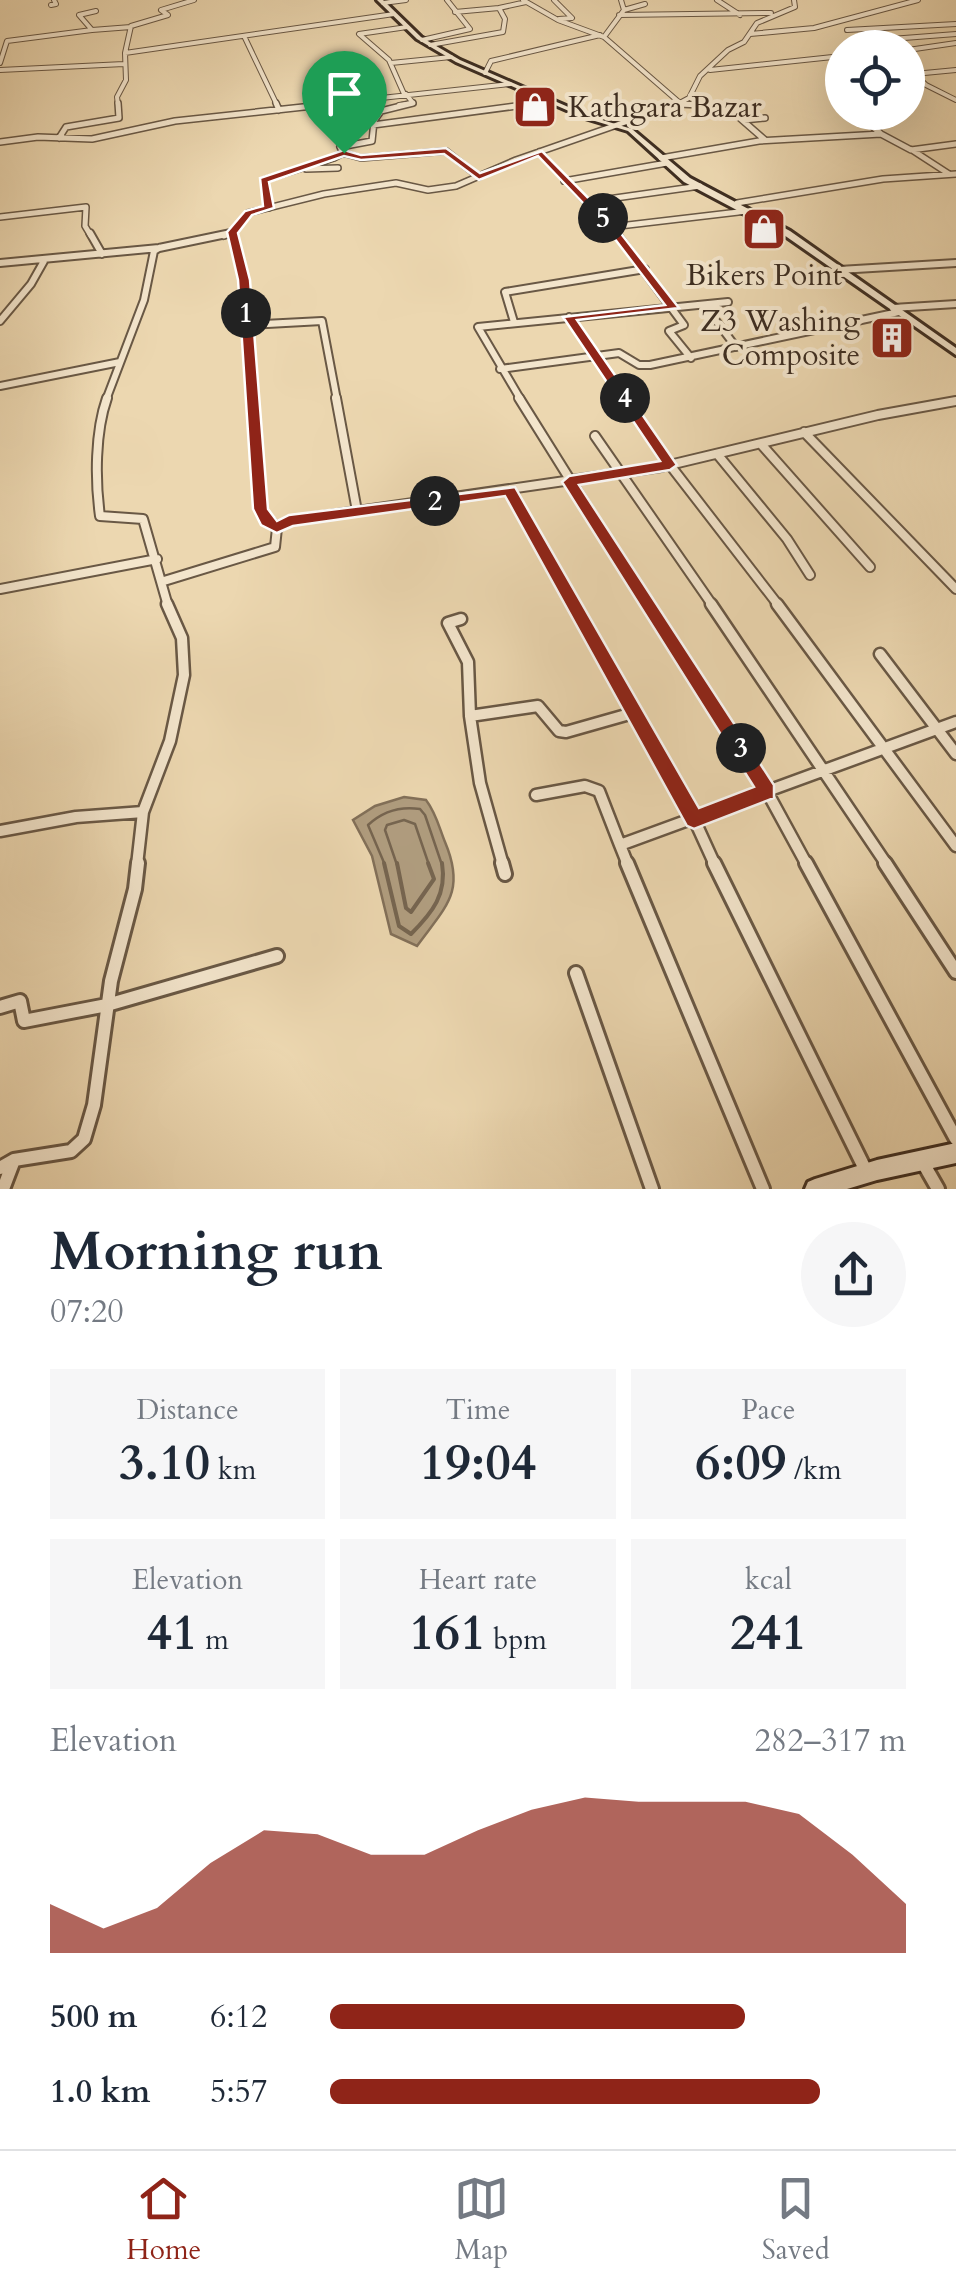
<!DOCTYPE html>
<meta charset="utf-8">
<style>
body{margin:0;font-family:Cardo,serif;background:#f6f6f7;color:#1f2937;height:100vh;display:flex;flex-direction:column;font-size:38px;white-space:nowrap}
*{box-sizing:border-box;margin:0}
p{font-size:32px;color:#747a83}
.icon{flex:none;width:55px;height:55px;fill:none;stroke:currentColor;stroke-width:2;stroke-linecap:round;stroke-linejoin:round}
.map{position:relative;height:1189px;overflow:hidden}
.panel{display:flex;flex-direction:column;background:#fff;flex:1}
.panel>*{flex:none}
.tools{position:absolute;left:825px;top:30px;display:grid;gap:20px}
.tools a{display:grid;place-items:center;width:100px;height:100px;border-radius:50%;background:#fff;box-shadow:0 10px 40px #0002;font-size:50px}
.pin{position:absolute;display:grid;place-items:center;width:85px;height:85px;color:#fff;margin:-102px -42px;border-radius:50% 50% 50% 0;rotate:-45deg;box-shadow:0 0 10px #0007}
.pin .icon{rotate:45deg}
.km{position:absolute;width:50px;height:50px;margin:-25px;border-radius:50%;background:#222;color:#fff;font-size:28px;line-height:50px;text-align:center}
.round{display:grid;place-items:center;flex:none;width:105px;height:105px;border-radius:52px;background:#f6f6f7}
.head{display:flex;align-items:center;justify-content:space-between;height:170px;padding:0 50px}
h1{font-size:55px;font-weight:700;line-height:75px}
.stats{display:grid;grid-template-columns:repeat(3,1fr);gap:15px;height:170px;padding:10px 50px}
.stats div{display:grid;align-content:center;border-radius:0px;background:#f6f6f7;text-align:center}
.stats b{font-size:50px;font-weight:700}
.stats small{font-size:28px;font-weight:400}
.stats p{font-size:28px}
.chart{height:280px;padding:20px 50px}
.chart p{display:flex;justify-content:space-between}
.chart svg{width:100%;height:180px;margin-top:10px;fill:#8f2418;opacity:.7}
ul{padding:0 50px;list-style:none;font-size:32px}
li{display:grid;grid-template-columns:160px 120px 1fr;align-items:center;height:75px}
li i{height:25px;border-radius:12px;background:#8f2418}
.tabs{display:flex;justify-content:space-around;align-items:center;height:140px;border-top:2px solid #e0e1e3;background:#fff;font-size:28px;color:#747a83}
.tabs a{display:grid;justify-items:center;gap:5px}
.tabs .on{color:#8f2418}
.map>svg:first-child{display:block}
.water{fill:#b09d7f;stroke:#827059;stroke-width:2.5}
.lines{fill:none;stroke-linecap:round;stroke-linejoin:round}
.shore-far1{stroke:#766550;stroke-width:2.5}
.shore{stroke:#766550;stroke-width:4}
.street-far5-casing{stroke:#695845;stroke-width:6}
.street-far4-casing{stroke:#695845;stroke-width:8}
.street-far3-casing{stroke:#695845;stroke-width:10}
.street-far2-casing{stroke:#695845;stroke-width:12}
.street-far1-casing{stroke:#695845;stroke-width:15}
.street-casing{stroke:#695845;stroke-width:18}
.secondary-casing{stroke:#3d2d21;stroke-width:6}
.street-far5{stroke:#f3e5cc;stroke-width:4}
.street-far4{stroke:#f3e5cc;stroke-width:5}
.street-far3{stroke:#f3e5cc;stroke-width:6}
.street-far2{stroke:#f3e5cc;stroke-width:8}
.street-far1{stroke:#f3e5cc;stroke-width:10}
.street{stroke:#f3e5cc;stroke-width:12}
.secondary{fill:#f3e5cc;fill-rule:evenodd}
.route{fill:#8f2418;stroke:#fff;stroke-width:2.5;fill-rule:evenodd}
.labels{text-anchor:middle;stroke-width:8;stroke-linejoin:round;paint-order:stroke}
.far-poi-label{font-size:30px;fill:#3d2d21;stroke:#f3e5cc;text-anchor:start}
</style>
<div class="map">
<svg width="956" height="1189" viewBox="0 0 956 1189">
<rect width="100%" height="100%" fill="#ecd7b0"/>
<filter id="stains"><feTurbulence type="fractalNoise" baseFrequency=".002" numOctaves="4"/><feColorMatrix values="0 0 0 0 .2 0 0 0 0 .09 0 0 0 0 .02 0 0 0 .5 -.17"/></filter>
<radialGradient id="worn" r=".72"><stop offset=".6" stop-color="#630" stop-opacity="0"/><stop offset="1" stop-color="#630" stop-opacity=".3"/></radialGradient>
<!-- water -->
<path class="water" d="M404,797L426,800C436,813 439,827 445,842C466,892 446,906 417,946L391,934L372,856L353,820L375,806Z"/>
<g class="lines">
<!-- shore-far1 -->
<path class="shore-far1" d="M385,865L368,825C383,811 400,806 420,809L425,815L442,865
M397,865L385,830L387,825L404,820L415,824L429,865"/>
<!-- shore -->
<path class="shore" d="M384,863L399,926L411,934C433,912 447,894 442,863
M397,863L406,908L411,912L434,879L428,863"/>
<defs>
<path id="street-far5" d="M523,0L558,20L604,37L680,103
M554,0L572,18L559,19
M717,0L740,15
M383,3L406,0
M51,5L56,4L54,0
M624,10L645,4
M96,11L79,15L92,30L131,27
M455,12L499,8
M619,15L771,13
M847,30L956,24
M750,34L814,28L918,0
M604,37L624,10L621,0
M245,38L277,105
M422,40L470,29L447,0
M865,41L956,34
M430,45L503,32L505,19L499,8L526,2
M908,50L956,43
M125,53L394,14
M0,63L7,41L92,30
M391,63L451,57
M908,68L926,85L956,100
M0,70L124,64
M710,70L842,56
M485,73L491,61L600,35
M914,74L956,70
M840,89L842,93
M404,94L389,60L359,34L407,27
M678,104L682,105
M118,105L117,97L126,80L125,53L131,26L168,15L161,10L194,0
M317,105L510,84
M399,105L413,103L406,94
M525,105L549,101
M676,105L689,98L700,76L728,50L744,42L757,23L795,7L794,0
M712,105H721"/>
<path id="street-far4" d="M276,103L279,110
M678,104L726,106L765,140
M856,112L881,134
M744,120L765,118
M373,125L539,103
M59,138L66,127L119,118L118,103
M0,142L38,137L92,139L175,121L340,103
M912,150L949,174
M539,152L618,236
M343,153L361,158L446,151L479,177
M661,158L759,141L881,134L911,150L956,144
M306,169L338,168
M564,181L667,163
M587,202L700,186
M737,203L883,179L956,174
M269,208L264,180L334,158L343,153L340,147L372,141L374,121L381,111L413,103
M0,217L86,207L85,226L91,236
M611,227L747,211
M224,236L232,233L248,213L324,194L396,183L428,190L456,186L516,160L680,103"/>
<path id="street-far3" d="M90,233L102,254
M232,233L244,280L252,400
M616,233L684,325L669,331L691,358
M0,263L159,248L231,233
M839,270L956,263
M704,305L736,347
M893,308L956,304
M569,317L626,400
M0,321L31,284L44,261
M514,322L505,292L645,269
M247,325L322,321L337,400
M500,369L619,353L639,365H650L899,312
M0,386L120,362
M106,400L144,300L154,251L159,248
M521,400L478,327L728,302"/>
<path id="street-far2" d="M107,398C95,432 95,480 100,516L143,519L168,606
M252,398L260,509L277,528
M336,398L357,511
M519,398L649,606
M624,398L670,465L779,606
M804,432L956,589
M595,436L713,606
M761,444L870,567
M718,455L787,539L810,575
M509,490L574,606
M164,581L275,547L277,528L289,521L661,467L878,415L956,401
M0,589L157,559"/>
<path id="street-far1" d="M573,604L694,819L715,865
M647,604L759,777L807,865
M711,604L887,865
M777,604L956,846
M461,619L448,623L468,662L470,716L538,706L559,731L566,732L633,713
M880,654L956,754
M470,716L480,783L503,865
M536,795L585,786L599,791L620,845
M0,831L76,817L143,812
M137,865L143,812L170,741L184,675L182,638L167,604
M628,865L620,845L956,722"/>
<path id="street" d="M502,863L505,874
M627,863L763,1189
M714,863L867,1173
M806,863L956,1139
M885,863L956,972
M576,973L652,1189
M0,1007L20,1001L24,1021L107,1005L277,956
M922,1161L938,1189
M0,1168L14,1160L71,1151L84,1139L94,1105L111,981L135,889L138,863
M3,1189L14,1160"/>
<path id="secondary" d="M377,0H383L421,37L460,60L589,116L632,129L690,178L790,231L956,348V355L784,235L684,182L628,131L585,118L456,62L417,39Z
M956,1143V1163L877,1180L847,1189H805L808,1182L815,1179L877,1160Z"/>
</defs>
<!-- street-far5 casing -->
<use href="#street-far5" class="street-far5-casing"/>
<!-- street-far4 casing -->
<use href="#street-far4" class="street-far4-casing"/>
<!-- street-far3 casing -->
<use href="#street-far3" class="street-far3-casing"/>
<!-- street-far2 casing -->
<use href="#street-far2" class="street-far2-casing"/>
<!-- street-far1 casing -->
<use href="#street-far1" class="street-far1-casing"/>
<!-- street casing -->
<use href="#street" class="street-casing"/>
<!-- secondary casing -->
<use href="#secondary" class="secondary-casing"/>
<!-- street-far5 -->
<use href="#street-far5" class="street-far5"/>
<!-- street-far4 -->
<use href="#street-far4" class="street-far4"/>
<!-- street-far3 -->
<use href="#street-far3" class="street-far3"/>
<!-- street-far2 -->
<use href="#street-far2" class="street-far2"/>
<!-- street-far1 -->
<use href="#street-far1" class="street-far1"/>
<!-- street -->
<use href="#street" class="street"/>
<!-- secondary -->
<use href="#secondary" class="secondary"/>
</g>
<!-- route -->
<path class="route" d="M446,148L480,173L542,151L612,222L679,308L577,320L677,465L670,470L579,485L774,785V798L694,829L687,826L505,496L293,526L277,533L261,525L253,509L238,280L227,232L245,211L263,206L260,178L344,150L361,155ZM444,154L479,180L538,156L605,226L665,305L563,317L660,461L569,476L562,482L754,787L699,808L515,487L289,515L277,521L268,509L250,280L238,233L252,215L274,208L269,182L344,156L361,160Z"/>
<!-- icons -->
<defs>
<symbol id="shop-square" viewBox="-11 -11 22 22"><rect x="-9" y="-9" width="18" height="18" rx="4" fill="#8f2418" stroke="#f3e5cc"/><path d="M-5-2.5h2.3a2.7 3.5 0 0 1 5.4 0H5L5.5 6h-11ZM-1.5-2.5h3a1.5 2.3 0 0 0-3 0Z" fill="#fff"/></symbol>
<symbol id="building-square" viewBox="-11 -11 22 22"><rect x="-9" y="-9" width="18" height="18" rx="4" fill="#8f2418" stroke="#f3e5cc"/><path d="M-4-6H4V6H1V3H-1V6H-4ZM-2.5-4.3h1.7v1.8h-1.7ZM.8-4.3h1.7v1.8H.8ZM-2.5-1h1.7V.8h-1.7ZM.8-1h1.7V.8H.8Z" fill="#fff"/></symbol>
</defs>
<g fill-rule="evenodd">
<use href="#shop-square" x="510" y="82" width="50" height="50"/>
<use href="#shop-square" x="739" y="204" width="50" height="50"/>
<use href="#building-square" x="867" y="313" width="50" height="50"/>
</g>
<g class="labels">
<!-- far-poi labels -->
<g class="far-poi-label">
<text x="568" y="117">Kathgara Bazar</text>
<text x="764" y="285" text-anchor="middle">Bikers Point</text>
<text x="860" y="331" text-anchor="end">Z3 Washing<tspan x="860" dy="34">Composite</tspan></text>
</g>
</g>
<rect width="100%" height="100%" filter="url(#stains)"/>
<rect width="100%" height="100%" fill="url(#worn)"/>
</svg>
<div class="tools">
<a><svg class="icon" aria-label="locate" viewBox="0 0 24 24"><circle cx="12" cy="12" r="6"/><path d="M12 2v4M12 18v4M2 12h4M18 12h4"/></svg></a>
</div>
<div class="pin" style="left:344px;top:153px;background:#1e9e55"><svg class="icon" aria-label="arrive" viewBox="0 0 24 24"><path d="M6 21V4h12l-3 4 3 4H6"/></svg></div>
<b class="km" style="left:246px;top:313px">1</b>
<b class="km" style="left:435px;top:501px">2</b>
<b class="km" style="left:741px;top:748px">3</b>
<b class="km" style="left:625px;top:398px">4</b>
<b class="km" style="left:603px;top:218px">5</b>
</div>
<section class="panel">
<div class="head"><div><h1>Morning run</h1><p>07:20</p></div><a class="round"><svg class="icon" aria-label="share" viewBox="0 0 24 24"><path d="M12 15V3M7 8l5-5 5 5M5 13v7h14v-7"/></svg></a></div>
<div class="stats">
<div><p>Distance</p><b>3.10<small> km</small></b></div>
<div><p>Time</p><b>19:04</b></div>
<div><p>Pace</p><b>6:09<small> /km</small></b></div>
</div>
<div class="stats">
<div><p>Elevation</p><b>41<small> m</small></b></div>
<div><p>Heart rate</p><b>161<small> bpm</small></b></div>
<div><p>kcal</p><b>241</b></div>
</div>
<div class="chart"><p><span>Elevation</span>282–317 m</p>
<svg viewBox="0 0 160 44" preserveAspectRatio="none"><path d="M0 44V32L10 38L20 33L30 22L40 14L50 15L60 20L70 20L80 14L90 9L100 6L110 7L120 7L130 7L140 10L150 20L160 32V44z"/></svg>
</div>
<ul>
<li><b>500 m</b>6:12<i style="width:72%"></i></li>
<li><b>1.0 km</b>5:57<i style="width:85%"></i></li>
</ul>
</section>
<nav class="tabs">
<a class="on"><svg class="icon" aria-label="home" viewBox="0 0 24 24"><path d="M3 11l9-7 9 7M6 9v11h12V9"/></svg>Home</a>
<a><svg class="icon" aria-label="map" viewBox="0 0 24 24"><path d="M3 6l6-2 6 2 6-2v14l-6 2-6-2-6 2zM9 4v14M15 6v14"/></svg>Map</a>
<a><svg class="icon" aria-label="saved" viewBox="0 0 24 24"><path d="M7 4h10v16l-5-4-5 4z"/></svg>Saved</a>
</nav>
